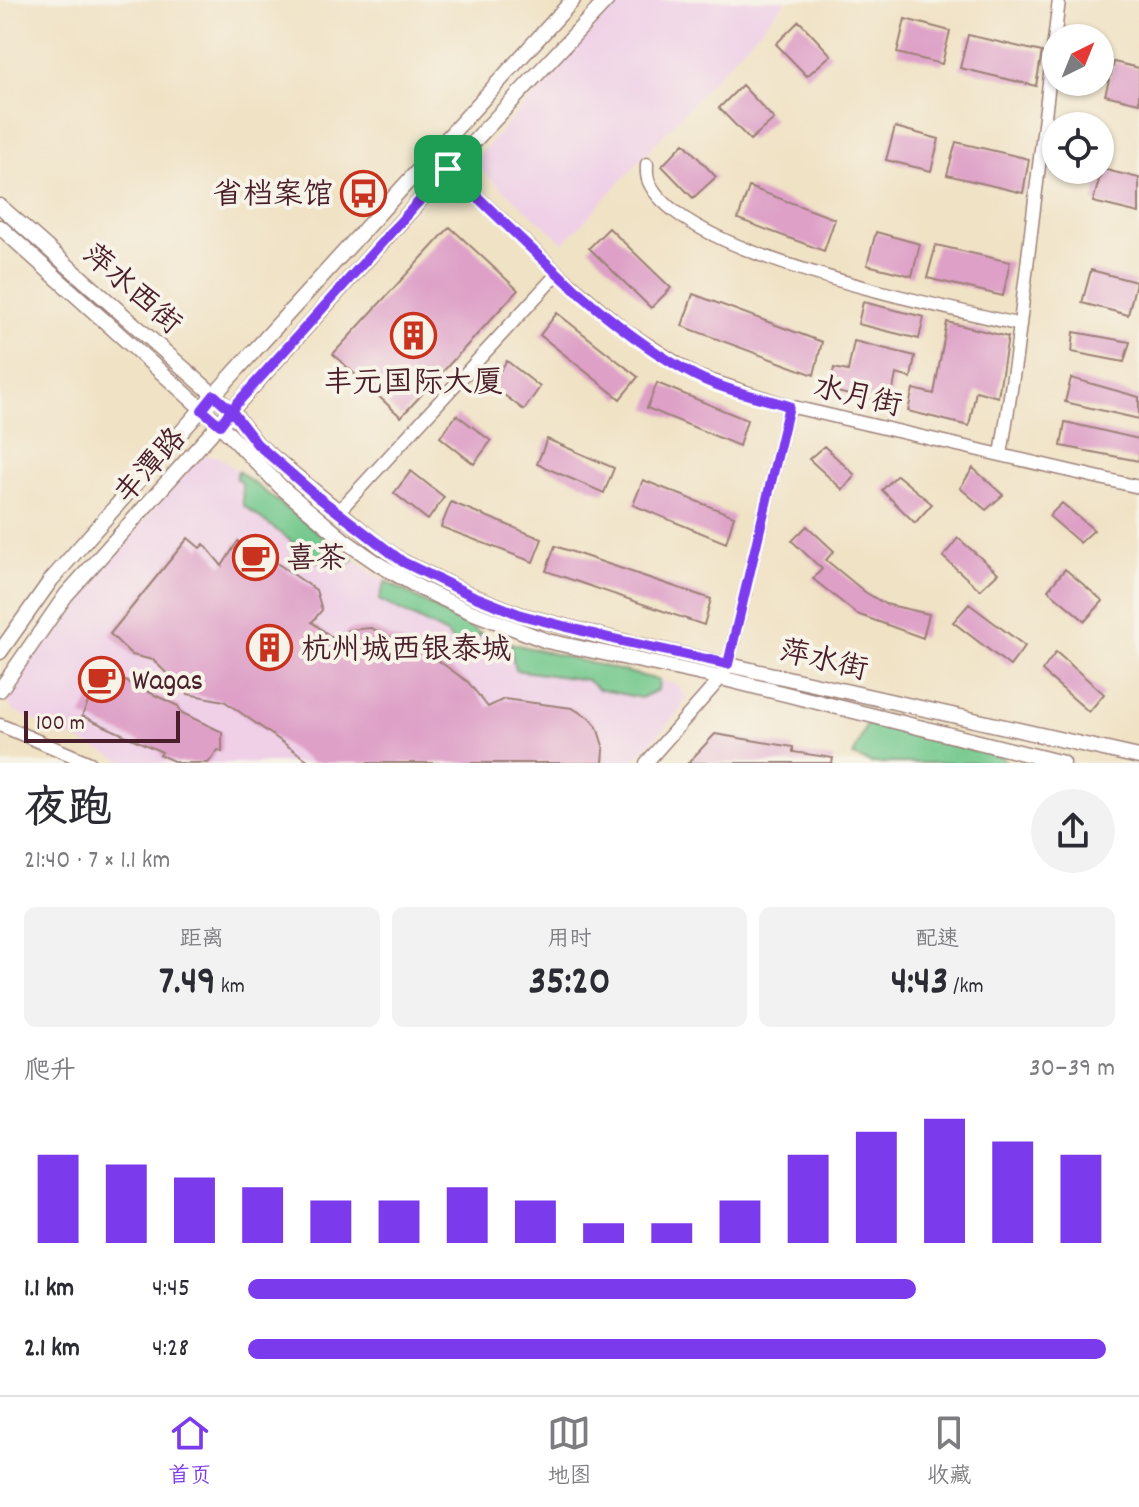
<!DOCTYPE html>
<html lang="zh">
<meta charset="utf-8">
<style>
body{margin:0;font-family:Dekko,"LXGW WenKai TC",sans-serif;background:#f2f2f3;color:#2b2b33;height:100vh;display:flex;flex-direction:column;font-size:30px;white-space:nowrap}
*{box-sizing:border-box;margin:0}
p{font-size:26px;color:#7c7c81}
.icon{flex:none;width:44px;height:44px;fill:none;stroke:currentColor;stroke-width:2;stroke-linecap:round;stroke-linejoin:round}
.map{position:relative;height:763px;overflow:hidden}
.panel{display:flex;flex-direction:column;background:#fff;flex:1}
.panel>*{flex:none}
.needle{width:52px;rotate:43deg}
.fabs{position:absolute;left:1042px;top:24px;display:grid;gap:16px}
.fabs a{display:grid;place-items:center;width:72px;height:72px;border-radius:50%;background:#fff;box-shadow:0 2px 6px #0004;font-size:40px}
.scale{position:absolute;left:24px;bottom:20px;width:156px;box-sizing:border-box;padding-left:8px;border:4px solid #4a1f2b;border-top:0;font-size:22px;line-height:28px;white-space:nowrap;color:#4a1f2b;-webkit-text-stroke:6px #f7f3e8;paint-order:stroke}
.pin{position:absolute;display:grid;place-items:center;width:68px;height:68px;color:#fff;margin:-34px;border-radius:16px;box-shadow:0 4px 12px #0006}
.round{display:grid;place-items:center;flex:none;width:84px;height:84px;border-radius:42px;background:#f2f2f3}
.overview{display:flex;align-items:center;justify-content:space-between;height:136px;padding:0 24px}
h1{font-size:44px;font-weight:800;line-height:60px}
.stats{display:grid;grid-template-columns:repeat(3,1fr);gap:12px;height:136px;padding:8px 24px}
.stats div{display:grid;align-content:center;border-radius:12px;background:#f2f2f3;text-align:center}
.stats b{font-size:40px;font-weight:800}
.stats small{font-size:22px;font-weight:400}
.stats p{font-size:22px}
.chart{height:224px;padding:16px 24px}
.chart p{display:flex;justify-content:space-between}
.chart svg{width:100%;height:144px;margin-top:8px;stroke:#7c3aed;stroke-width:6}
ul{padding:0 24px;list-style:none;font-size:26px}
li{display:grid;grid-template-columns:128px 96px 1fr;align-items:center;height:60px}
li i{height:20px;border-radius:10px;background:#7c3aed}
.tab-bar{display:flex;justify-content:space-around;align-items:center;height:112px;border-top:2px solid #e1e1e2;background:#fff;font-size:22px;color:#7c7c81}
.tab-bar a{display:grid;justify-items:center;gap:4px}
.tab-bar .selected{color:#7c3aed}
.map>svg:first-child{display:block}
.built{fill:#efd0e7}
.green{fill:#72c88c;stroke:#5e745c;stroke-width:2}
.building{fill:#dea0c7}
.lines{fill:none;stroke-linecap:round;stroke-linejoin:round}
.minor-casing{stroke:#9d8078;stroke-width:15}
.major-casing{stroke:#9d8078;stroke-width:17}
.minor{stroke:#fff;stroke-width:12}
.major{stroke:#fff;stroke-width:14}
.route-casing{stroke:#fff;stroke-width:16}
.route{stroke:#7c3aed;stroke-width:10}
.labels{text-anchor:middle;stroke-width:8;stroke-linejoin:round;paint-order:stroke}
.poi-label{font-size:30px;fill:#4a1f2b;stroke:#f7f3e8;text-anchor:start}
.street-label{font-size:30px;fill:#4a1f2b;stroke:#f7f3e8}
</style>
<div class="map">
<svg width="1139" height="763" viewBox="0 0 1139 763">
<rect width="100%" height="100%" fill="#f7f3e8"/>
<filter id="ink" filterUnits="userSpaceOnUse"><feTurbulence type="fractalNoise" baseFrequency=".0125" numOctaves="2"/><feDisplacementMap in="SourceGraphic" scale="16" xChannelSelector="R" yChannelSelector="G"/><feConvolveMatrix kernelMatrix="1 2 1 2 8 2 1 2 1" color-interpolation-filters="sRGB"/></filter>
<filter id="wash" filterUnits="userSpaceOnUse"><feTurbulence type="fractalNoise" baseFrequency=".006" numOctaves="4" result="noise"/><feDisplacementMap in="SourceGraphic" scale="32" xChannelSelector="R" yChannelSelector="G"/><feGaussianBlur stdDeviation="1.8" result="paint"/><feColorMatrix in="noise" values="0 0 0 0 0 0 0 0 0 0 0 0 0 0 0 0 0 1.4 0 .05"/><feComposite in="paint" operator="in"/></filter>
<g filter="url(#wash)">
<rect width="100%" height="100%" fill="#f0e2c5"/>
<!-- built -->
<path class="built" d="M620,0H787L564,243L479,168L477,157Z
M201,456H218L371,573L488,637L679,685L686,697L680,710L632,763H128L14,711L1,695L71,603Z"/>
<!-- green -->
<path class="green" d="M238,471L354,560L342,568L326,556L319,562L243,505L242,483L236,478Z
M386,581L482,634L458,649L447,634L379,600Z
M510,643L659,680L658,690L641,698L598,689L587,680L515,670Z
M867,724L1001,757L1008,763H871L853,756Z"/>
<g id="blocks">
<!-- building -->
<path class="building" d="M905,19L950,31L942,64L897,53Z
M799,21L831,55L807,76L776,44Z
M968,35L1042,52L1036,86L960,68Z
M1114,62L1139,68V103L1105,95Z
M742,85L774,119L750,140L719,108Z
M895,127L939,139L931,171L886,160Z
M956,142L1029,159L1023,193L947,175Z
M684,143L716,177L693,198L662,166Z
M1102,169L1139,178V213L1093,202Z
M749,187L835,219L824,251L738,219Z
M450,227L518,290L401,417L333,354Z
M609,228L671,288L651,308L589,248Z
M876,232L920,244L912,276L867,265Z
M936,245L1010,262L1003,296L927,278Z
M1091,270L1136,282L1128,315L1082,303Z
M693,294L822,342L814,375L682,326Z
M863,302L924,317L919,339L858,324Z
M557,313L638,377L620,399L540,335Z
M947,322L1008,337L998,397L976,391L969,426L908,411L913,389L934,394Z
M1074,332L1130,342L1124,362L1072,352Z
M854,341L915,356L911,378L896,374L890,405L829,390L834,368L848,371Z
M507,361L540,387L524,410L490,384Z
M1071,378L1139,397V419L1065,402Z
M657,383L747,420L739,446L647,408Z
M457,415L491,441L474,464L440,437Z
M1065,422L1139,439V461L1061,446Z
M547,439L614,468L604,493L537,464Z
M824,446L855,475L843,490L809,459Z
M973,468L1003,495L986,510L960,488Z
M411,471L444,497L428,520L394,493Z
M897,475L932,504L915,523L882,490Z
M643,480L734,516L726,543L633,505Z
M451,502L542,539L533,562L441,527Z
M1062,503L1094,530L1080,543L1049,516Z
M807,526L834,551L826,560L865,592L885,604L929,614L923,638L857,614L813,579L822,569L792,541Z
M188,538L200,548L204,544L222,566L238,541L242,548L246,542L316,590L322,610L312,622L338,642L348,630L371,628L429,654L468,682L488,707L504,699L572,708L589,718L597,727L604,749L603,763H312L224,701L188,694L153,660L132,655L110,634Z
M958,538L998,573L980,590L943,557Z
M555,546L711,599L704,625L546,571Z
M1065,569L1103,601L1085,621L1048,590Z
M969,604L1025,646L1010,666L953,622Z
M1056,652L1104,694L1089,712L1042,671Z
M102,670L178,706L182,713L222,732V752L218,750L208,763H178L160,755L162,752L82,716Z
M715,734L793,747V752L833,758L832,763H688Z"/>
</g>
</g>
<g filter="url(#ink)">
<use href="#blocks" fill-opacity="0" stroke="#9d8078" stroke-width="2"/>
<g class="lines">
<defs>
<path id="minor" d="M647,164C647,170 646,176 649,182C683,257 941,305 1020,325
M448,169L558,273L625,330L697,376L789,406L1139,487
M1001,455L1016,357L1059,0
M338,512L558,273
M0,725L90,763
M646,763L721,678L728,664L789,406"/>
<path id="major" d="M0,206L214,395L231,410L257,444L377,543L403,562L473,596L521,615L613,639L1139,757
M0,227L220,425L281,487L345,541L380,565L422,589L469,611L547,641L721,678L1063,763
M0,652L51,580L214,395L573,0
M0,690L66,595L448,169L607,0"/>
</defs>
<!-- minor casing -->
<use href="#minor" class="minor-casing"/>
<!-- major casing -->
<use href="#major" class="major-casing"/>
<!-- minor -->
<use href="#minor" class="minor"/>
<!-- major -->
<use href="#major" class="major"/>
</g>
</g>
<g class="lines" filter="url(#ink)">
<defs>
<path id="route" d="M448,169L231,410L214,395L202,410L220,425L231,410L257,444L318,497L403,562L473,596L521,615L613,639L728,664L789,406C759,397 724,390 696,376C605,329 523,239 448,169"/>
</defs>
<!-- route casing -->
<use href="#route" class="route-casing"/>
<!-- route -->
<use href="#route" class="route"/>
</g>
<!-- icons -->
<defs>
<symbol id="bus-ring" viewBox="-11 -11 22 22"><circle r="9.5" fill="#f7f3e8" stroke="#c8321e" stroke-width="1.5"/><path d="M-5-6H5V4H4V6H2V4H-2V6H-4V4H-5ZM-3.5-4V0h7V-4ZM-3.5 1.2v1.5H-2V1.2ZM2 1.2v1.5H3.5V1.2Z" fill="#c8321e"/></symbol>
<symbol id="building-ring" viewBox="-11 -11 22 22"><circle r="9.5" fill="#f7f3e8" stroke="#c8321e" stroke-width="1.5"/><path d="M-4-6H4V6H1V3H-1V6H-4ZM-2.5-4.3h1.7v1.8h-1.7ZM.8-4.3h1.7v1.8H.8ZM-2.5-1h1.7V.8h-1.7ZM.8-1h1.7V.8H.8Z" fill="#c8321e"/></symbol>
<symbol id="cafe-ring" viewBox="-11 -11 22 22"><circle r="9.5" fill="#f7f3e8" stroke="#c8321e" stroke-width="1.5"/><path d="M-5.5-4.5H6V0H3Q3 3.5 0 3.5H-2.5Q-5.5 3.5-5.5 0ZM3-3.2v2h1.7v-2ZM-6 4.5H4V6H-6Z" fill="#c8321e"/></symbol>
</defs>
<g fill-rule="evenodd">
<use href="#bus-ring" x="338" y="168" width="51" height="51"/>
<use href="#building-ring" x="388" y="310" width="51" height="51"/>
<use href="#cafe-ring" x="230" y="532" width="51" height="51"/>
<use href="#building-ring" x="244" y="622" width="51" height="51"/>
<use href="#cafe-ring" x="76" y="654" width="51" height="51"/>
</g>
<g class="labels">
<!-- poi labels -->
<g class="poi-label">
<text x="333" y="203" text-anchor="end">省档案馆</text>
<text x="413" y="391" text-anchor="middle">丰元国际大厦</text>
<text x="286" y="567">喜茶</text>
<text x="301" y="658">杭州城西银泰城</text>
<text x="132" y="689">Wagas</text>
</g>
<!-- street labels -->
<g class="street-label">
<text transform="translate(133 288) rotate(41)" y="10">萍水西街</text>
<text transform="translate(858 395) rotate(13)" y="10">水月街</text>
<text transform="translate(149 465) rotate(-48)" y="10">丰潭路</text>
<text transform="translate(824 659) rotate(13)" y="10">萍水街</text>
</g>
</g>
</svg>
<div class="fabs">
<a><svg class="needle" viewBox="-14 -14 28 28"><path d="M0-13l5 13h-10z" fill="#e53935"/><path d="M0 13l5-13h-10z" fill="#7c7c81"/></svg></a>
<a><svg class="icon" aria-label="locate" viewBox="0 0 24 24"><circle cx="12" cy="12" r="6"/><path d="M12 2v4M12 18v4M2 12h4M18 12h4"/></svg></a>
</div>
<div class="scale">100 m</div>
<div class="pin" style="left:448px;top:169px;background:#1e9e55"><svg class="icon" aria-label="arrive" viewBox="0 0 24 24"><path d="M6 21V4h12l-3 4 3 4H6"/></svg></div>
</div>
<section class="panel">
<div class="overview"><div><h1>夜跑</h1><p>21:40 · 7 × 1.1 km</p></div><a class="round"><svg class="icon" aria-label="share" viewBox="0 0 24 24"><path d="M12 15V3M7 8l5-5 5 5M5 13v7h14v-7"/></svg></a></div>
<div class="stats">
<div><p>距离</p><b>7.49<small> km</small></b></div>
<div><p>用时</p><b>35:20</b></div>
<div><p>配速</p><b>4:43<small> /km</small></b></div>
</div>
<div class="chart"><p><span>爬升</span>30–39 m</p>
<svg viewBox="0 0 160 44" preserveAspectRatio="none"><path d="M5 44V17M15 44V20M25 44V24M35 44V27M45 44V31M55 44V31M65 44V27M75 44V31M85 44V38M95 44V38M105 44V31M115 44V17M125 44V10M135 44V6M145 44V13M155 44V17"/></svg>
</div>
<ul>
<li><b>1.1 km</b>4:45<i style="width:77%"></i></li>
<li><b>2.1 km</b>4:28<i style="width:99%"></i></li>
</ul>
</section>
<nav class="tab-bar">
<a class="selected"><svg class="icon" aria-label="home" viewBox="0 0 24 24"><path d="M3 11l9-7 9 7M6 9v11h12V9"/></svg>首页</a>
<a><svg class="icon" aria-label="map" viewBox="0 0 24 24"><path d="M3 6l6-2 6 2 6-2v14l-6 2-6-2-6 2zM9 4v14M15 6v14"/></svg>地图</a>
<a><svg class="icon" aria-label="saved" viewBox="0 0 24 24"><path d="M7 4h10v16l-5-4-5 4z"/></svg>收藏</a>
</nav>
